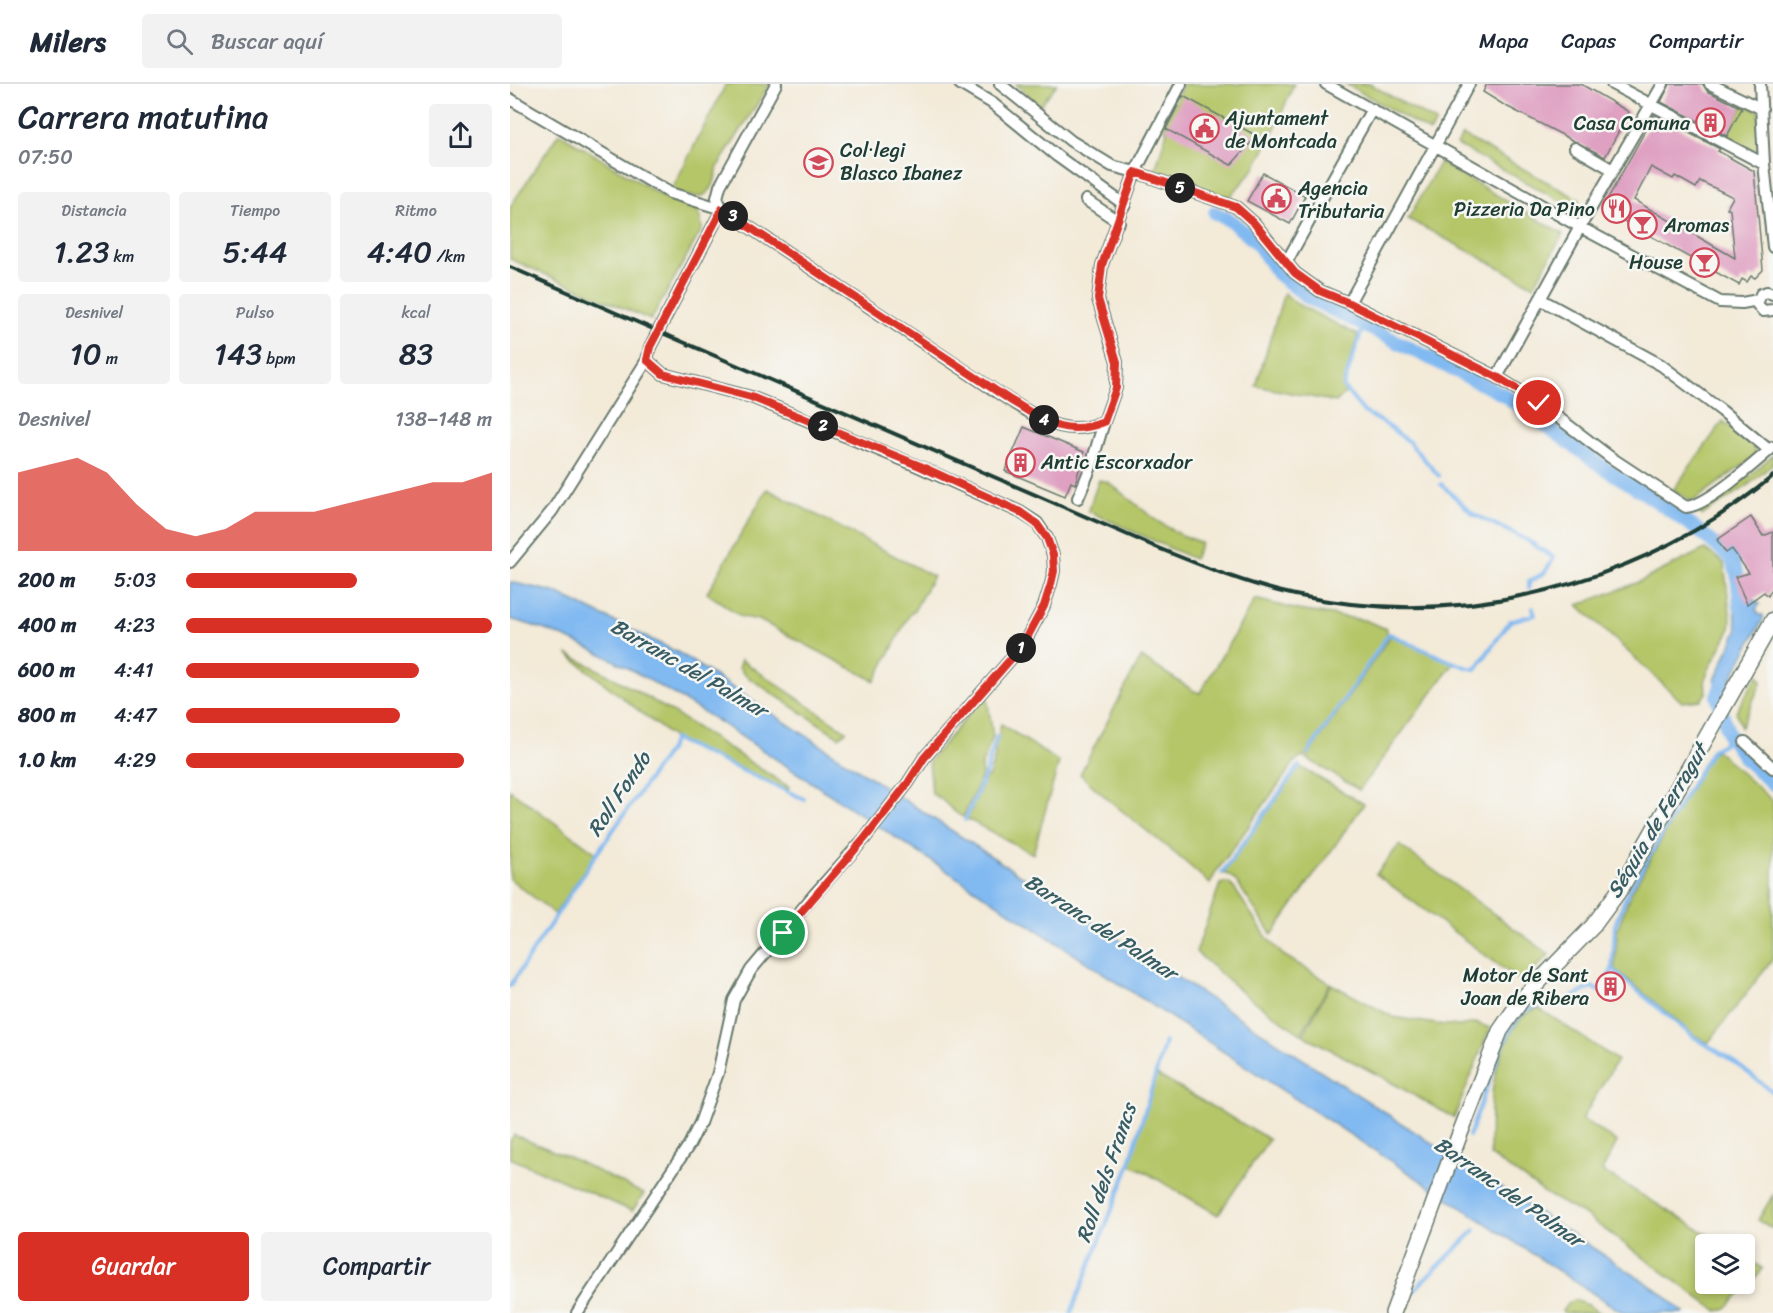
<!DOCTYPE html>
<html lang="es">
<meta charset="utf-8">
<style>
body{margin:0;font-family:Sriracha,sans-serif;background:#f2f2f3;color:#1f2937;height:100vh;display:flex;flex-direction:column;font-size:22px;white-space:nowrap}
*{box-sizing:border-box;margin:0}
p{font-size:20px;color:#747a83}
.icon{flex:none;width:33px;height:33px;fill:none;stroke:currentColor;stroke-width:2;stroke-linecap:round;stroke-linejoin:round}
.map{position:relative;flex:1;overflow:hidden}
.drawer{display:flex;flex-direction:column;background:#fff;width:510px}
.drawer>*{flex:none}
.buttons{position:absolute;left:1185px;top:1150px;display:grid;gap:12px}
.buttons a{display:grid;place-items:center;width:60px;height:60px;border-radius:6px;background:#fff;box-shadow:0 3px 9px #0003;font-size:30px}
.pin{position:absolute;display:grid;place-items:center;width:51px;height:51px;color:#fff;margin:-26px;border:3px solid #fff;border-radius:50%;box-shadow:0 2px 6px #0007}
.km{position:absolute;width:30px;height:30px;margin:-15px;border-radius:50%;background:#222;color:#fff;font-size:16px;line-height:30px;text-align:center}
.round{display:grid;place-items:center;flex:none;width:63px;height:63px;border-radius:6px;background:#f2f2f3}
.summary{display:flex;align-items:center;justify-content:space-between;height:102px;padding:0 18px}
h1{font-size:33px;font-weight:600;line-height:45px}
.stats{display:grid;grid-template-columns:repeat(3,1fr);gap:9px;height:102px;padding:6px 18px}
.stats div{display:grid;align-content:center;border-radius:6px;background:#f2f2f3;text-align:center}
.stats b{font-size:30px;font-weight:600}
.stats small{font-size:16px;font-weight:400}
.stats p{font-size:16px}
.chart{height:168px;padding:12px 18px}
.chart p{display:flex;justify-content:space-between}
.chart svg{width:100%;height:108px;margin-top:6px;fill:#d93025;opacity:.7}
.cta{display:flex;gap:12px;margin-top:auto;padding:12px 18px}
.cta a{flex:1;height:69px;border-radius:6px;background:#d93025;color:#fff;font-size:24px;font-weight:600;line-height:69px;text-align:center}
.cta a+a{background:#f2f2f3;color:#1f2937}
ul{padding:0 18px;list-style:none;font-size:20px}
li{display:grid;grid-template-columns:96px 72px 1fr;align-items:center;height:45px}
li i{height:15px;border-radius:8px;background:#d93025}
header{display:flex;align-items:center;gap:36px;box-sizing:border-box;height:84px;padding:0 30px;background:#fff;border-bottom:2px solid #e0e1e3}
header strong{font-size:28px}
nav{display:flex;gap:33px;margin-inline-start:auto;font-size:21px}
.search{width:420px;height:54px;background:#f2f2f3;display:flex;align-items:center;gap:15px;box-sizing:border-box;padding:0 21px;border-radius:6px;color:#747a83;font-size:22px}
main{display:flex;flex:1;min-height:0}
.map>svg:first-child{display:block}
.green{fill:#b5c669;stroke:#6a824e;stroke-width:1.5}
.water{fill:#81b9f1;stroke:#507b92;stroke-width:1.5}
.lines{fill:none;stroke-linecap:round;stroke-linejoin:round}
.stream{stroke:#81b9f1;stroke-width:4}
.canal{stroke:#81b9f1;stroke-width:14}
.building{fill:#dfa0c2;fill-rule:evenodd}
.street-casing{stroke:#697a6d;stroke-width:14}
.secondary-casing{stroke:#697a6d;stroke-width:18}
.street{stroke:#fff;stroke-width:10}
.secondary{stroke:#fff;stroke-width:15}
.rail{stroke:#1f3d34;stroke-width:4}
.route-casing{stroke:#fff;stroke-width:12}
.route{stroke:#d93025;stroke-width:8}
.labels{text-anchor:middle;stroke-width:5;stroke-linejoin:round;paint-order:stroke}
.poi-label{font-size:20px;fill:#1f3d34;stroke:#f6f6f2;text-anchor:start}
.water-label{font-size:21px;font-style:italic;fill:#385c63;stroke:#f6f6f2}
</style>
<header>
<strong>Milers</strong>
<div class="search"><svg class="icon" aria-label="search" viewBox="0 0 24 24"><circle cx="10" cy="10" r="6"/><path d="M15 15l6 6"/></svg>Buscar aquí</div>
<nav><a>Mapa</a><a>Capas</a><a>Compartir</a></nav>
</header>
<main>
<section class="drawer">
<div class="summary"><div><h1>Carrera matutina</h1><p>07:50</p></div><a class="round"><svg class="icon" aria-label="share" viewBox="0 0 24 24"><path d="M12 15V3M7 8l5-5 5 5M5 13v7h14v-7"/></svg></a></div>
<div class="stats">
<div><p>Distancia</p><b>1.23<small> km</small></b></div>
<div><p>Tiempo</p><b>5:44</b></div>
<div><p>Ritmo</p><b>4:40<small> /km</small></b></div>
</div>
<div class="stats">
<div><p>Desnivel</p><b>10<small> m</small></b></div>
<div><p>Pulso</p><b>143<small> bpm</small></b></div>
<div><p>kcal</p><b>83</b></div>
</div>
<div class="chart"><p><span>Desnivel</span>138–148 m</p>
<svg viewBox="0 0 160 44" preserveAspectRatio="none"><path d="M0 44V12L10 9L20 6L30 12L40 25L50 35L60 38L70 35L80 28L90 28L100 28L110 25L120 22L130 19L140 16L150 16L160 12V44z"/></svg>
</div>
<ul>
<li><b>200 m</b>5:03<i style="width:56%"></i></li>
<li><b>400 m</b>4:23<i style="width:100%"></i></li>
<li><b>600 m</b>4:41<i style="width:76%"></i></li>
<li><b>800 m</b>4:47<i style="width:70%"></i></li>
<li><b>1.0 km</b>4:29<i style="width:91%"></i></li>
</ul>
<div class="cta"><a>Guardar</a><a>Compartir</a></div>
</section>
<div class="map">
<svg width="1263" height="1229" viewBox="0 0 1263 1229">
<rect width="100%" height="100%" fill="#f6f6f2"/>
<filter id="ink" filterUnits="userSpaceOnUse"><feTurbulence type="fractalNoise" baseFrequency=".0167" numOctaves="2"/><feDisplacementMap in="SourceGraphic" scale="12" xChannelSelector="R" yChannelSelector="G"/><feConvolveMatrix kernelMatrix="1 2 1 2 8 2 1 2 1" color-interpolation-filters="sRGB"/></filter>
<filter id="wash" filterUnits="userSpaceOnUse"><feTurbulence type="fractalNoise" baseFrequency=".008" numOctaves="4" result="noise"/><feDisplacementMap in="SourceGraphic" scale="24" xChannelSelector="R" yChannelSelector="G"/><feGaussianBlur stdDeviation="1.35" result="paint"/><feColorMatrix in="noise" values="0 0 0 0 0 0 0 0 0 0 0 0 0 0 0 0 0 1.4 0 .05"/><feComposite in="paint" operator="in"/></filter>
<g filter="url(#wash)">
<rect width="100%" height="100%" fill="#f3ead8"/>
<!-- green -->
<path class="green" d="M216,0H260L210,79C206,86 206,92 204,99C196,120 179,112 161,107Z
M506,0H547L530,22Z
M673,0H784L761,54L744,85L719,114L644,90L657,47L653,43Z
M836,0H860L926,38L920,48Z
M1234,20L1249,27L1251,76L1214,57Z
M49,49L147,109L185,123L190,132L192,145L141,236L0,175V123Z
M952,51L1070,116L1065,125L947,61Z
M930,78L1053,150L1024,202L898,135Z
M774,209L787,220L848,251L832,304L836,308L826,318L746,302Z
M1213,337L1239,357L1246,367L1244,373L1182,418L1163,406Z
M1263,371V380L1236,403L1192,431L1186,427L1237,394Z
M589,396L598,398L647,437L665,448L691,459L684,475L578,427Z
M257,405L423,492L404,527L400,530L365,597L249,536L232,533L197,509Z
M1195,465L1214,479L1221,537L1220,546L1199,585L1195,595L1196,609L1191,616L1172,618L1068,521L1129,498Z
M745,515L788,526L854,536L877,545V551L794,673L786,676L706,788L700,800C659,761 611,730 570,690L631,573L684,607L690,609Z
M881,551L898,560L944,579L849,706L796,674Z
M57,570C135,607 206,657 279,703L278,706L165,655Z
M231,576L336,647L329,653L236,592C230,586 227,584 231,576Z
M1248,591L1252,597L1231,643L1226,627Z
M477,613L483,653L471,683L472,692L453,733C439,727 436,715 422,710L419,677L473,614Z
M491,640L549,678L523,770L457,735L476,693L479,692L486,669L484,668Z
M1206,666L1263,717V875L1198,959L1184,951L1105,885L1107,846L1121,809L1200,670Z
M790,683L854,720L762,851L726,797L719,791L713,789Z
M0,706L86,769L45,830L0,795Z
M889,761L1039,870L1013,899L866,790Z
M714,799H719L724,804L758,855L773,871L820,899L791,950L734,910L686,868L710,800Z
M821,900L883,933L926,940L949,942L966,939L980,944L944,1034L870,992L793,951Z
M1025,925H1030L1107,976L1072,1035L1107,1058L1092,1087L1215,1161H1196V1200H1234L1235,1173L1253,1185L1214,1226L1207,1227L1076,1132L1035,1109L980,1071C981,1026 978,992 1000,951C1007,938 1011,931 1025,925Z
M645,990L759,1055L708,1131L632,1086L622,1082L620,1079Z
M4,1051L63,1075L134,1110L122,1127L0,1074V1057Z
M1263,1111V1145L1248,1136Z
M1064,1216L1077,1221L1090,1229H1055L1052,1227L1058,1219Z"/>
<!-- water -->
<path class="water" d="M0,498L44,508L169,569L1063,1151L1149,1207L1174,1229H1113L203,634C138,595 74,554 0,535Z
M1228,504L1230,508L1250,520L1246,525L1249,531H1253V535L1216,604L1205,618V596L1227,547L1223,505Z"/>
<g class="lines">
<!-- stream -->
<path class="stream" d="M854,240L833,303L854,328L874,339L899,358L929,392
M931,400L963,430L1017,456L1044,474L1034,489L1019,498V504
M798,669L878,551L880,550C892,556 958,587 966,585L1000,537L1025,531L1023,524
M455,736L474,693L487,652
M712,789L789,682
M1102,884L1112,894
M0,902L85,772L159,666L164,655L294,715
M1104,906L1112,894L1184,953L1220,975L1263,1008
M959,1052C971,1023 993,943 1016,926C1028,919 1040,921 1052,917C1062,914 1072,908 1082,903L1089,907L1102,886L1105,841L1118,808L1202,666L1213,660L1219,652
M561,1229L618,1085L655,958
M892,1229L899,1211L965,1146"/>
<!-- canal -->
<path class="canal" d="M705,129L721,137L747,159L768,190L799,214L994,311L1094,384L1139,412L1189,447L1221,474L1227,489L1230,523
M1213,598L1207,612L1219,652L1237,677L1263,700"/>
</g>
<g id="blocks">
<!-- building -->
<path class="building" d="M977,0H1071L1119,28L1095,73L994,21L973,8Z
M1160,0H1193L1197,7L1232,24L1217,52L1151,18Z
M673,12L747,52L721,81L656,45Z
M1144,31L1210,65L1208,67L1244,87L1253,186L1245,194L1241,192L1237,198L1232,195L1229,201L1092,125ZM1141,83L1163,95L1165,92L1186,104L1190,97L1223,113L1217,124L1220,126L1225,174L1124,116Z
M753,89L795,112L780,140L737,117Z
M514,343L574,368L565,400L561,398L555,412L495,387Z
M1241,433L1253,452L1263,448V503L1258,512L1254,508L1237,520L1225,493L1239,489L1222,465L1216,469L1207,456Z
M1099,894L1108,899L1099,913L1090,908Z"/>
</g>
</g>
<g filter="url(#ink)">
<use href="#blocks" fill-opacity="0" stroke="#697a6d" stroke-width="1.5"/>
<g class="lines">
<defs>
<path id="street" d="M450,0L482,19L547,72L615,121
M490,0L561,57L602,82L625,88L726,123L744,139L785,189L810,207L839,219L987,293L1029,319L1100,373L1176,423C1197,422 1246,378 1263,363
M816,0L1070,143L1210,218L1232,219L1248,216
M1102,0L1254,80
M1200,0L1252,25
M1250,0L1254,80L1263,163
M0,15L160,109L212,125L499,316C534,336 553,354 594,338L606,304L607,278L588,215L592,181L625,88L671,0
M1065,64L1103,86
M576,116L609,138
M212,125L207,114L210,102L266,0
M777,177L862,25
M1263,210L1257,208L1251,210L1247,220L1253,227L1263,226
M1030,215L1151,281L1212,327L1259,366
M839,219L959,0
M987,293L1070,143L1153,0
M568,414L580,385L594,338
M0,478L42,427L137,276L140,263L212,125
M1235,658L1263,684
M67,1229L179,1061L190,1039L208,989L224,916L241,886L304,811L355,754L398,699L414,674L513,561L534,522L541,500L544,487L543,471L537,454L527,439L510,428L410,383L241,313L153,290L137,276"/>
<path id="secondary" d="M883,1229L949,1052L990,947L1012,915L1083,842L1111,804L1263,536"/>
</defs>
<!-- street casing -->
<use href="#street" class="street-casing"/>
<!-- secondary casing -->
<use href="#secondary" class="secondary-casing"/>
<!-- street -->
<use href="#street" class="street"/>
<!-- secondary -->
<use href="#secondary" class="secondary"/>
<!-- rail -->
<path class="rail" d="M0,183L648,464C692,482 738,501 785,511C953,547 1131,501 1263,392"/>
</g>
</g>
<g class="lines" filter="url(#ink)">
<defs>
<path id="route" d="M273,849L355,754L398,699L414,674L513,561L534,522L541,500L544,487L543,471L537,454L527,440L510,428L410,382L241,313L153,290L137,276L140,263L212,125L500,316C534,336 553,354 594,338L606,304L607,278L588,215L592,181L625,88L726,123L744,139L785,189L810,207L839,219L987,293L1029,319"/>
</defs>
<!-- route casing -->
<use href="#route" class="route-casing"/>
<!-- route -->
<use href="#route" class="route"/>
</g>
<!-- icons -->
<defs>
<symbol id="building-ring" viewBox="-11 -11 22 22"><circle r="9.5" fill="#f6f6f2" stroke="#d1495b" stroke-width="1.5"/><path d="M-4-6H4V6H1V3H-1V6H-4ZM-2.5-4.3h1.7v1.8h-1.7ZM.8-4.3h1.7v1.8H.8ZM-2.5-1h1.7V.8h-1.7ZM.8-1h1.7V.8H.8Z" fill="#d1495b"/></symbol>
<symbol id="civic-ring" viewBox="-11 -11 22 22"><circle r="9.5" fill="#f6f6f2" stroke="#d1495b" stroke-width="1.5"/><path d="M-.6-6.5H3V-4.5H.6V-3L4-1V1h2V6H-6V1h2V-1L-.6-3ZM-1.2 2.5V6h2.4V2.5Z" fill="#d1495b"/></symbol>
<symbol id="school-ring" viewBox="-11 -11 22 22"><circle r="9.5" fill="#f6f6f2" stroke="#d1495b" stroke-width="1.5"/><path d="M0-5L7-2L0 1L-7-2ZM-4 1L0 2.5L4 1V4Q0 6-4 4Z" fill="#d1495b"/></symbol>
<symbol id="restaurant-ring" viewBox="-11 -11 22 22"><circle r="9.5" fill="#f6f6f2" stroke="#d1495b" stroke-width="1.5"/><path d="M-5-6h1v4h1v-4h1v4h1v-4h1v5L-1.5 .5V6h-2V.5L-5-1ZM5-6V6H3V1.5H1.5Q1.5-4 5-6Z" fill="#d1495b"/></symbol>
<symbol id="bar-ring" viewBox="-11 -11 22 22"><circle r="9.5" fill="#f6f6f2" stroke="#d1495b" stroke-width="1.5"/><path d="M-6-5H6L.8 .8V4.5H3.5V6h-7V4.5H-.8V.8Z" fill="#d1495b"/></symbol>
</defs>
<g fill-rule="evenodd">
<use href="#building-ring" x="1184" y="22" width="33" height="33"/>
<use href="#civic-ring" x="678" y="28" width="33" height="33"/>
<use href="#school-ring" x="292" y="62" width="33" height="33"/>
<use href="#civic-ring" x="750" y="98" width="33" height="33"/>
<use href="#restaurant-ring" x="1090" y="108" width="33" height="33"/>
<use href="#bar-ring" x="1116" y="124" width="33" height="33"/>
<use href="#bar-ring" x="1178" y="162" width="33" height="33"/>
<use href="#building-ring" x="494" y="362" width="33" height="33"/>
<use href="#building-ring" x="1084" y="886" width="33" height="33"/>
</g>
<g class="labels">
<!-- poi labels -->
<g class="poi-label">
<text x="715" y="41">Ajuntament<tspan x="715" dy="23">de Montcada</tspan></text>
<text x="1180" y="46" text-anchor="end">Casa Comuna</text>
<text x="330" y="73">Col·legi<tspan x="330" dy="23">Blasco Ibanez</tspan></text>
<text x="788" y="111">Agencia<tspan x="788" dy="23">Tributaria</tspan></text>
<text x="1085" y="132" text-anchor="end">Pizzeria Da Pino</text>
<text x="1154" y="148">Aromas</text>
<text x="1173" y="185" text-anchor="end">House</text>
<text x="531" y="385">Antic Escorxador</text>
<text x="1079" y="898" text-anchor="end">Motor de Sant<tspan x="1079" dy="23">Joan de Ribera</tspan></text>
</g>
<!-- water labels -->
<g class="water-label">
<text transform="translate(179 584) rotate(30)" y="7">Barranc del Palmar</text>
<text transform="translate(109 710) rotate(-56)" y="7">Roll Fondo</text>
<text transform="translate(1147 737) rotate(-59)" y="7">Séquia de Ferragut</text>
<text transform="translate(591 843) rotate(33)" y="7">Barranc del Palmar</text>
<text transform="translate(596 1089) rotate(-71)" y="7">Roll dels Francs</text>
<text transform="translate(999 1108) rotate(35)" y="7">Barranc del Palmar</text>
</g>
</g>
</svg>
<div class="buttons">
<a><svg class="icon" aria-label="layers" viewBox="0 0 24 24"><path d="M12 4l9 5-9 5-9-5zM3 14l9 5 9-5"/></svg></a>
</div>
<div class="pin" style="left:273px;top:849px;background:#1e9e55"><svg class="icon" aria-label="arrive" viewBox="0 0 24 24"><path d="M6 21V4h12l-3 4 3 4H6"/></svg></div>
<div class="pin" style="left:1029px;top:319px;background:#d93025"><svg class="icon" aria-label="check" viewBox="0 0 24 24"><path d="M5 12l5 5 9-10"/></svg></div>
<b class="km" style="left:511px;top:564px">1</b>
<b class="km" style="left:313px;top:342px">2</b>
<b class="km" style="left:223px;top:132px">3</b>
<b class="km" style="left:534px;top:336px">4</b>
<b class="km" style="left:670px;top:104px">5</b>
</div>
</main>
